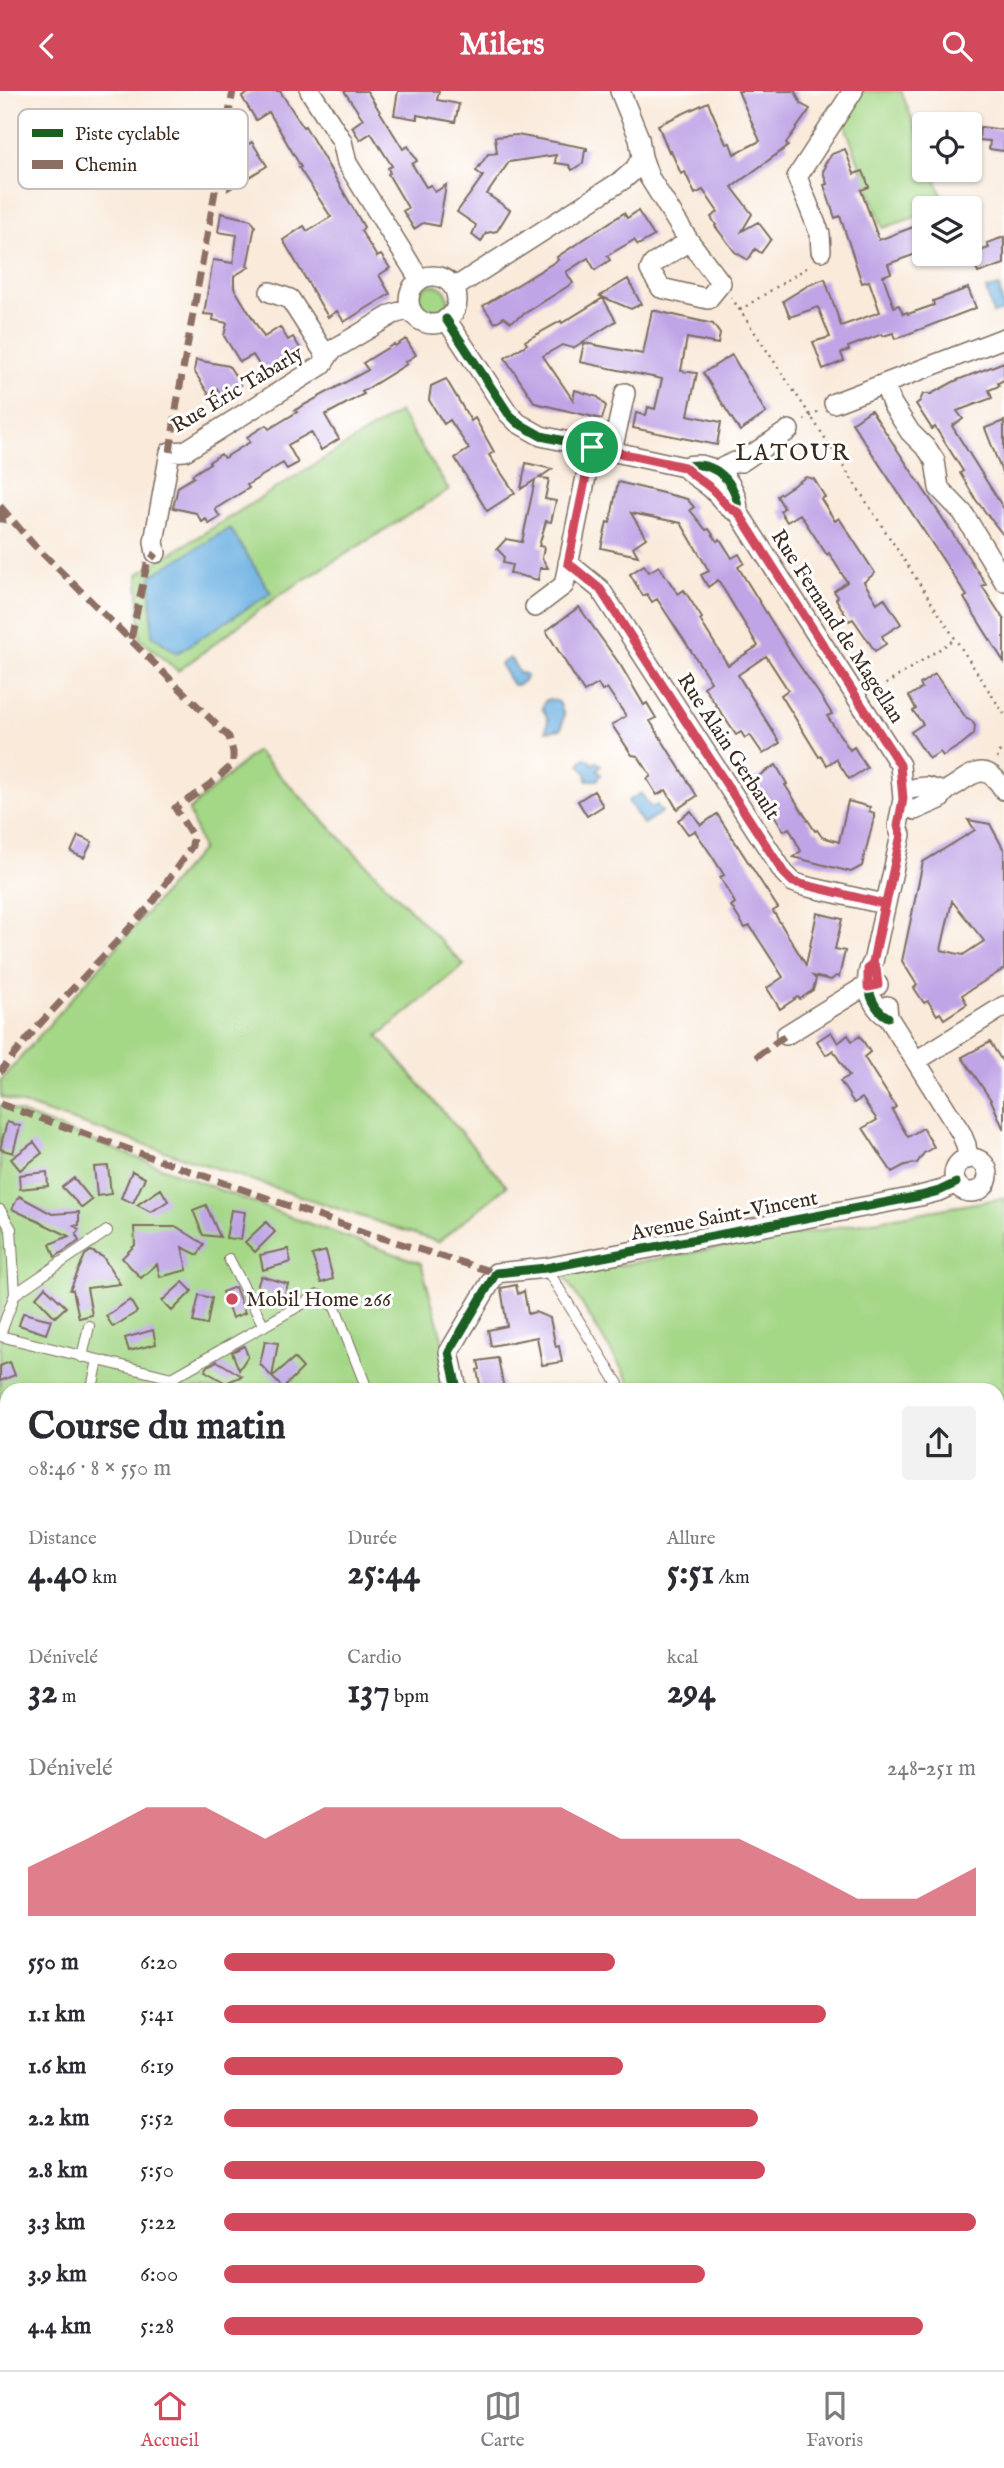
<!DOCTYPE html>
<html lang="fr">
<meta charset="utf-8">
<style>
body{margin:0;font-family:"IM FELL English",serif;background:#f2f2f3;color:#2b2b33;height:100vh;display:flex;flex-direction:column;font-size:26px;white-space:nowrap}
*{box-sizing:border-box;margin:0}
p{font-size:23px;color:#7c7c81}
.icon{flex:none;width:38px;height:38px;fill:none;stroke:currentColor;stroke-width:2;stroke-linecap:round;stroke-linejoin:round}
.map{position:relative;flex:1;overflow:hidden}
.drawer{position:absolute;left:0px;top:1292px;width:1004px;height:989px;display:flex;flex-direction:column;background:#fff;border-radius:21px 21px 0 0;box-shadow:0 2px 5px #0004}
.drawer>*{flex:none}
.controls{position:absolute;left:912px;top:21px;display:grid;gap:14px}
.controls a{display:grid;place-items:center;width:70px;height:70px;border-radius:7px;background:#fff;box-shadow:0 2px 5px #0004;font-size:35px}
.pin{position:absolute;display:grid;place-items:center;width:60px;height:60px;color:#fff;margin:-30px;border:4px solid #fff;border-radius:50%;box-shadow:0 2px 7px #0007}
.round{display:grid;place-items:center;flex:none;width:74px;height:74px;border-radius:7px;background:#f2f2f3}
.headline{display:flex;align-items:center;justify-content:space-between;height:119px;padding:0 28px}
h1{font-size:38px;font-weight:800;line-height:52px}
.metrics{display:grid;grid-template-columns:repeat(3,1fr);gap:10px;height:119px;padding:7px 28px}
.metrics div{display:grid;align-content:center}
.metrics b{font-size:35px;font-weight:800}
.metrics small{font-size:19px;font-weight:400}
.metrics p{font-size:19px}
.chart{height:196px;padding:14px 28px}
.chart p{display:flex;justify-content:space-between}
.chart svg{width:100%;height:126px;margin-top:7px;fill:#d1495b;opacity:.7}
ul{padding:0 28px;list-style:none;font-size:23px}
li{display:grid;grid-template-columns:112px 84px 1fr;align-items:center;height:52px}
li i{height:18px;border-radius:9px;background:#d1495b}
header{display:flex;justify-content:space-between;align-items:center;height:91px;padding:0 28px;background:#d1495b;color:#fff;font-size:32px;font-weight:800}
.tab-bar{display:flex;justify-content:space-around;align-items:center;height:98px;border-top:2px solid #e1e1e2;background:#fff;font-size:19px;color:#7c7c81}
.tab-bar a{display:grid;justify-items:center;gap:4px}
.tab-bar .on{color:#d1495b}
.map>svg:first-child{display:block}
.green{fill:#a4d786;stroke:#708052;stroke-width:2}
.water{fill:#6cb1e2;stroke:#546e80;stroke-width:2}
.building{fill:#bfa4e6;fill-rule:evenodd}
.lines{fill:none;stroke-linecap:round;stroke-linejoin:round}
.service-casing{stroke:#7e6d60;stroke-width:12}
.minor-casing{stroke:#7e6d60;stroke-width:22}
.path{stroke:#7e6d60;stroke-width:2.5;stroke-dasharray:2 5;stroke-linecap:butt}
.service{stroke:#fff;stroke-width:10}
.minor{stroke:#fff;stroke-width:19}
.quiet{stroke:#8d6e63;stroke-width:7;stroke-dasharray:14 7;stroke-linecap:butt}
.cycleway-casing{stroke:#fff;stroke-width:13}
.cycleway{stroke:#1b5e20;stroke-width:9}
.route-casing{stroke:#fff;stroke-width:14}
.route{stroke:#d1495b;stroke-width:9}
.poi-dot{fill:#d1495b;stroke:#fff;stroke-width:2.5}
.labels{text-anchor:middle;stroke-width:6;stroke-linejoin:round;paint-order:stroke}
.street-label{font-size:21px;fill:#3b2a1e;stroke:#fff}
.poi-label{font-size:21px;fill:#3b2a1e;stroke:#fff;text-anchor:start}
.neighbourhood-label{font-size:23px;letter-spacing:2px;fill:#3b2a1e;stroke:#fff}
.key{fill:#fff;stroke:#c4bfbc;stroke-width:2}
.key-label{font-size:19px;fill:#3b2a1e}
</style>
<header><svg class="icon" aria-label="back" viewBox="0 0 24 24"><path d="M15 5l-7 7 7 7"/></svg>Milers<svg class="icon" aria-label="search" viewBox="0 0 24 24"><circle cx="10" cy="10" r="6"/><path d="M15 15l6 6"/></svg></header>
<div class="map">
<svg width="1004" height="2279" viewBox="0 0 1004 2279">
<rect width="100%" height="100%" fill="#fff"/>
<filter id="ink" filterUnits="userSpaceOnUse"><feTurbulence type="fractalNoise" baseFrequency=".0143" numOctaves="2"/><feDisplacementMap in="SourceGraphic" scale="14" xChannelSelector="R" yChannelSelector="G"/><feConvolveMatrix kernelMatrix="1 2 1 2 8 2 1 2 1" color-interpolation-filters="sRGB"/></filter>
<filter id="wash" filterUnits="userSpaceOnUse"><feTurbulence type="fractalNoise" baseFrequency=".00686" numOctaves="4" result="noise"/><feDisplacementMap in="SourceGraphic" scale="28" xChannelSelector="R" yChannelSelector="G"/><feGaussianBlur stdDeviation="1.57" result="paint"/><feColorMatrix in="noise" values="0 0 0 0 0 0 0 0 0 0 0 0 0 0 0 0 0 1.4 0 .05"/><feComposite in="paint" operator="in"/></filter>
<g filter="url(#wash)">
<rect width="100%" height="100%" fill="#f9eada"/>
<!-- green -->
<path class="green" d="M861,0H901L924,59V79H932L946,115L924,117V123L883,137L842,26Z
M418 209a15 15 0 1 1 30 0a15 15 0 1 1-30 0Z
M399,321L449,399L278,505L178,580L140,548L138,483Z
M256,660L464,874L378,945L507,1095L438,1151L1,1006L0,990L202,758L189,719Z
M0,1014L293,1127L421,1172L443,1251L453,1298H7V2152L0,2161Z
M1004,1107V1393H998V1298H634L564,1184Z
M998,1704L1004,1714V2073L998,2071Z"/>
<!-- water -->
<path class="water" d="M999,195L1004,220L993,223L986,199Z
M230,437L271,502L177,562L152,544L151,485Z
M510,567L520,583L523,582L526,585L525,589L518,594H513L500,573Z
M549,608L559,611L564,624L561,638L546,640L548,628L542,617L545,610Z
M586,667L593,673L597,671L601,674L597,678L601,684L597,689H587L586,682L580,674L581,670Z
M641,702L651,717L657,714L662,721L643,733L628,710Z
M998,2071L1004,2073V2279H0V2161L7,2152V2273H998Z"/>
<g id="blocks">
<!-- building -->
<path class="building" d="M252,0H280L303,36L305,35L364,136L361,140L377,166L381,164L390,177L379,184L390,203L344,231L337,220L328,226L283,149L304,135L307,140L331,126L299,77L301,76L269,21L256,29L242,6Z
M344,0H367L403,58L408,55L417,70L412,73L426,96L431,94L435,101L446,94L439,135L423,132L414,138L403,120L408,117L388,83L390,82L388,77L392,75L371,42L360,49L352,36L363,28Z
M398,0H439L437,9L459,13L455,31L417,24V28L394,24Z
M738,0H795L801,13L810,18L786,52L788,55L732,96L752,123L742,140L758,131L771,148L761,162L755,158L748,169L735,161L715,135L716,134L711,126L718,121L703,99L695,103L685,81L681,83L671,60L669,61L658,34L708,11L726,53L730,52L734,63L760,50Z
M980,36L1004,39V60L989,58L990,50L979,49Z
M517,44L587,57V59H585L583,72L572,79L569,74L555,72L556,64L509,71L487,103L510,119L497,140L486,142L481,151L472,144L476,134L457,121L483,85L476,80L488,63L497,62L495,46Z
M252,51L267,75L228,99L233,63Z
M845,58L854,83L863,80L869,96L861,99L879,149L924,132V160L888,173L891,182L883,185L894,216L899,214L903,223L907,221L908,223L934,214L933,210L968,197L976,217L895,248L893,242L883,245L882,243L848,256L849,259L841,262L844,270L823,278L813,251L830,246L818,216L790,226L783,210L809,194L825,188L841,235L880,221L869,190L862,192L840,125L835,127L824,94L827,93L823,80L826,75L824,74L832,63Z
M638,120L654,145L638,154L634,149L607,165L610,169L595,179L588,167L566,181L573,192L511,231L504,226L495,232L483,215L558,169L557,166L624,122L627,127Z
M221,122L251,129L255,135L247,175L249,176L234,185V197L264,246L280,236L288,249L293,246L300,257L263,280L253,264L240,271L224,245L227,232L213,229L214,224L204,223L213,169L233,172L237,144L218,141Z
M1004,146V173L978,182L971,163L989,157L987,152Z
M628,188L641,213L631,218L600,205Z
M603,207L616,230L573,257L562,254L543,265L573,309L575,299L598,306L606,315L602,328L535,312L505,267L527,253L525,250L561,230L562,232Z
M652,219L713,233L720,243L718,253L687,247L681,280L697,282L688,324L721,331L717,354L633,337L636,322L646,324L648,316L655,318L662,288L580,271L584,252L643,263Z
M406,248L416,264L405,271L407,273L362,301L364,303L325,324L339,348L321,359L311,341L288,354L298,372L287,378L283,372L247,394L249,397L215,418L220,426L209,433L206,428L202,431L196,422L173,417L178,396L194,386L192,384L210,372L209,371L221,363L224,367L250,351L247,346L266,334L269,338L297,321L295,319L368,279L363,272L394,253L395,255Z
M732,264L766,322L740,340L703,282Z
M196,269L229,275L241,294L222,306L217,297L208,302L194,280Z
M1004,271V289L998,292L999,295L989,299L992,307L957,320L963,328L952,335L1004,418V445L976,409L960,382L963,380L935,336L932,338L916,313L920,310L923,303H931L955,290Z
M446,288L471,330L475,327L494,361L489,364L515,402L487,420L455,367L469,358L450,329L444,333L429,309L431,295Z
M871,319L986,493L982,495L1004,529V571L964,507L967,505L852,332Z
M1004,330V384H1003L985,337Z
M526,372L552,378L539,387L549,388L545,408L556,410L551,431L546,430L539,455L544,456L542,467L548,477H540L538,489L510,482L512,474L503,472L504,465L497,458L506,448L522,451L535,389L521,398Z
M806,386L814,388L825,406L821,408L835,430L839,427L875,482L864,491L877,512L884,507L901,533L882,545L886,553L875,560L853,528L849,530L836,508L838,506L834,500L847,491L829,462L827,464L800,423L787,431L780,420L784,417L777,405Z
M618,391L687,408L694,416L690,419L706,439L709,438L717,450L720,448L732,467L739,463L744,472L738,476L795,568L820,604L832,623L827,625L850,659L854,656L867,677L849,688L836,668L827,674L821,665L819,666L781,604L788,599L766,565L738,584L780,652L763,663L750,644L745,647L741,641L736,644L704,596L711,591L699,572L657,508L652,511L647,503L643,505L630,483L644,474L649,481L659,475L678,503L684,499L702,527L700,529L728,574L758,555L718,489L708,496L701,484L709,480L681,432L631,422L646,447L633,456L638,465L601,457L607,431L610,432Z
M579,516L621,575L644,614L647,612L656,627L650,630L697,705L677,718L666,699L657,704L647,688L651,685L638,665L632,664L612,634L626,625L607,597L602,600L598,593L584,601L546,540Z
M935,583L967,628L972,630L975,635L974,643L962,653L943,665L940,661L929,668L911,641L923,633L913,620L916,618L909,605L922,597L920,593Z
M776,674L787,693L785,694L815,740L817,739L822,746L839,751L848,710L870,716L869,720L874,722V727L862,775L851,781L793,766L801,760L789,737L784,740L764,708L759,711L751,699L756,696L752,689Z
M594,700L603,715L587,725L578,710Z
M691,720L701,734L717,723L778,817L773,820L806,874L817,822L842,828L835,858L845,860L839,886L836,885L831,889L813,885L816,888L813,899L800,908L798,906L780,918L767,897L783,886L750,835L745,837L731,815L735,812L720,786L724,784L712,765L695,740L688,743L678,729Z
M968,729L990,733L1004,759V878L962,904L967,913L944,928L940,922L937,924L928,910L924,912L914,897L917,894L902,870L923,771L975,739ZM952,810L984,850L963,864L941,859Z
M78,745L92,751L84,767L71,761Z
M831,941L838,952L848,944L852,950L860,945L870,961L864,966L896,1016L892,1019L908,1046L923,1037L934,1056L924,1062L917,1072L905,1074L892,1081L883,1068L863,1037L877,1029L862,1007L854,1012L840,990L849,985L833,959L826,964L817,950Z
M990,951L1004,973V1039L991,1009L962,966Z
M7,1031L20,1035L13,1062L0,1058Z
M34,1051L42,1062L20,1079L11,1068Z
M108,1075L111,1103L97,1105L94,1076Z
M132,1080L145,1087L133,1112L121,1107Z
M47,1081L48,1095L20,1098L19,1084Z
M74,1087L92,1109L82,1117L62,1096Z
M161,1098L168,1110L151,1121L137,1114Z
M19,1105L52,1123L79,1121V1134L74,1135L79,1138L76,1143L79,1150L55,1166L50,1153L69,1145L12,1118Z
M206,1114L220,1146L203,1144L193,1119Z
M231,1119L245,1121L241,1149L226,1147Z
M266,1131L275,1141L255,1161L245,1151Z
M134,1136H177L204,1153L198,1164L182,1156L187,1179L160,1186L157,1173L141,1187L122,1167L135,1154Z
M288,1158L291,1171L263,1179L260,1164Z
M91,1160L103,1166L120,1193L87,1197L92,1224L79,1227L73,1199H70L85,1164Z
M326,1160L333,1188L321,1192L312,1164Z
M261,1185L288,1193L284,1206L256,1199Z
M183,1191L192,1200L172,1220L162,1210Z
M516,1194L518,1203L524,1200L528,1223L535,1221L550,1227L554,1247L556,1256L559,1255L562,1271L542,1274L537,1246L491,1255L488,1239L507,1235L501,1197Z
M45,1196L66,1216L55,1226L36,1206Z
M235,1196L245,1222L232,1227L222,1201Z
M199,1204L212,1207L207,1234L193,1231Z
M130,1209L137,1221L113,1236L106,1225Z
M23,1222L51,1229L46,1243L19,1234Z
M153,1239L156,1253L129,1260L125,1247Z
M265,1250L278,1252L272,1286L260,1273Z
M244,1255L248,1265L239,1279L232,1261Z
M294,1267L303,1277L283,1297L272,1286Z
M498,1267L504,1298H481L477,1279L480,1278L478,1270Z
M217,1270L242,1285L226,1292L205,1280L208,1275Z
M10,1271L15,1284L0,1290V1275Z"/>
</g>
</g>
<g filter="url(#ink)">
<use href="#blocks" fill-opacity="0" stroke="#7e6d60" stroke-width="2"/>
<g class="lines">
<defs>
<path id="service" d="M0,1119L11,1138L15,1203
M229,1168L264,1235
M546,1177L618,1293
M0,1244L15,1203L107,1140
M0,1245L172,1287L175,1298
M82,1266L89,1235
M172,1287L318,1204L335,1216L367,1298
M92,1297L98,1269
M0,1539L7,1537"/>
<path id="minor" d="M310,0L342,50L347,72L420,189
M620,0L639,47L642,66L649,86L689,150L721,192L708,208L661,197L650,179L653,173L689,150
M821,160L820,143L797,86L853,0
M409 209a24 24 0 1 1 48 0a24 24 0 1 1-48 0Z
M454,197L624,88L635,78L642,66
M270,201L290,208L327,266
M446,228L508,322L518,332L541,345L684,376C714,367 738,392 738,421L900,674L903,708L898,735L901,744L873,871C861,887 871,918 888,926
M885,294L892,313L910,341L928,359L935,370L939,397L963,422L1004,490
M834,312L1004,247
M612,360L625,302
M684,376C693,385 703,390 712,398C722,407 725,417 738,421
M717,379L735,371H741L789,339
M156,462L154,451L170,361L185,360L322,274L331,260L393,223L411,218
M568,472L600,498L784,782L793,791L804,795L884,813
M535,516L564,494L592,356
M916,697L927,696L944,701
M915,719L940,708C944,700 949,698 957,693C978,678 988,674 1004,699
M887,915L888,926L961,1042L966,1054L968,1068
M786,944L859,899L878,894
M916,970L1004,915
M954 1084a17 17 0 1 1 34 0a17 17 0 1 1-34 0Z
M457,1298L449,1261L496,1182L546,1177L920,1105L939,1100L956,1092
M998,1452H1004
M998,1575H1004
M998,1648L1001,1649L998,1659"/>
</defs>
<!-- service casing -->
<use href="#service" class="service-casing"/>
<!-- minor casing -->
<use href="#minor" class="minor-casing"/>
<!-- path -->
<path class="path" d="M731,206L810,324L1004,623
M740,219L811,174
M804,329L819,320
M874,601L955,548
M997,668L999,661L1004,659
M998,1798L1004,1802
M998,1935L1004,1940
M998,2044L1004,2046"/>
<!-- service -->
<use href="#service" class="service"/>
<!-- minor -->
<use href="#minor" class="minor"/>
<!-- quiet -->
<path class="quiet" d="M170,361L177,312L233,0
M0,415L33,453L229,646L233,661V673C215,691 195,704 175,717L193,746L192,755L149,816L38,935L0,981
M0,418L3,431L0,438
M131,548L147,473L156,462
M756,966L786,944
M0,1013L369,1143L496,1182"/>
<defs>
<path id="cycleway" d="M446,228L508,322L518,332L541,345L684,376C714,367 738,392 738,421L900,674L903,708L898,735L901,744L873,871C861,887 871,918 888,926
M568,472L600,498L784,782L793,791L804,795L884,813
M457,1298L449,1261L496,1182L546,1177L920,1105L939,1100L956,1092"/>
</defs>
<!-- cycleway casing -->
<use href="#cycleway" class="cycleway-casing"/>
<!-- cycleway -->
<use href="#cycleway" class="cycleway"/>
</g>
</g>
<g class="lines" filter="url(#ink)">
<defs>
<path id="route" d="M592,356L568,472L600,498L784,782L793,791L884,813L873,871L868,878V896L878,894L876,877L873,871L901,744L898,735L903,708L900,674L738,421C725,417 722,407 712,398C703,390 693,385 684,376L592,356"/>
</defs>
<!-- route casing -->
<use href="#route" class="route-casing"/>
<!-- route -->
<use href="#route" class="route"/>
</g>
<!-- markers -->
<circle class="poi-dot" cx="232" cy="1208" r="7"/>
<g class="labels">
<!-- street labels -->
<g class="street-label">
<text transform="translate(237 298) rotate(-31)" y="7">Rue Éric Tabarly</text>
<text transform="translate(838 535) rotate(57)" y="7">Rue Fernand de Magellan</text>
<text transform="translate(729 655) rotate(57)" y="7">Rue Alain Gerbault</text>
<text transform="translate(724 1124) rotate(-11)" y="7">Avenue Saint-Vincent</text>
</g>
<!-- poi labels -->
<g class="poi-label">
<text x="246" y="1215">Mobil Home 266</text>
</g>
<!-- neighbourhood labels -->
<g class="neighbourhood-label">
<text x="793" y="369">LATOUR</text>
</g>
</g>
<!-- legend -->
<rect x="18" y="18" width="230" height="80" rx="10" class="key"/>
<rect x="32" y="38" width="31" height="8" fill="#1b5e20"/>
<rect x="32" y="69" width="31" height="9" fill="#8d6e63"/>
<g class="key-label">
<text x="75" y="49">Piste cyclable</text>
<text x="75" y="80">Chemin</text>
</g>
</svg>
<div class="controls">
<a><svg class="icon" aria-label="locate" viewBox="0 0 24 24"><circle cx="12" cy="12" r="6"/><path d="M12 2v4M12 18v4M2 12h4M18 12h4"/></svg></a>
<a><svg class="icon" aria-label="layers" viewBox="0 0 24 24"><path d="M12 4l9 5-9 5-9-5zM3 14l9 5 9-5"/></svg></a>
</div>
<div class="pin" style="left:592px;top:356px;background:#1e9e55"><svg class="icon" aria-label="arrive" viewBox="0 0 24 24"><path d="M6 21V4h12l-3 4 3 4H6"/></svg></div>
<section class="drawer">
<div class="headline"><div><h1>Course du matin</h1><p>08:46 · 8 × 550 m</p></div><a class="round"><svg class="icon" aria-label="share" viewBox="0 0 24 24"><path d="M12 15V3M7 8l5-5 5 5M5 13v7h14v-7"/></svg></a></div>
<div class="metrics">
<div><p>Distance</p><b>4.40<small> km</small></b></div>
<div><p>Durée</p><b>25:44</b></div>
<div><p>Allure</p><b>5:51<small> /km</small></b></div>
</div>
<div class="metrics">
<div><p>Dénivelé</p><b>32<small> m</small></b></div>
<div><p>Cardio</p><b>137<small> bpm</small></b></div>
<div><p>kcal</p><b>294</b></div>
</div>
<div class="chart"><p><span>Dénivelé</span>248–251 m</p>
<svg viewBox="0 0 160 44" preserveAspectRatio="none"><path d="M0 44V27L10 17L20 6L30 6L40 17L50 6L60 6L70 6L80 6L90 6L100 17L110 17L120 17L130 27L140 38L150 38L160 27V44z"/></svg>
</div>
<ul>
<li><b>550 m</b>6:20<i style="width:52%"></i></li>
<li><b>1.1 km</b>5:41<i style="width:80%"></i></li>
<li><b>1.6 km</b>6:19<i style="width:53%"></i></li>
<li><b>2.2 km</b>5:52<i style="width:71%"></i></li>
<li><b>2.8 km</b>5:50<i style="width:72%"></i></li>
<li><b>3.3 km</b>5:22<i style="width:100%"></i></li>
<li><b>3.9 km</b>6:00<i style="width:64%"></i></li>
<li><b>4.4 km</b>5:28<i style="width:93%"></i></li>
</ul>
</section>
</div>
<nav class="tab-bar">
<a class="on"><svg class="icon" aria-label="home" viewBox="0 0 24 24"><path d="M3 11l9-7 9 7M6 9v11h12V9"/></svg>Accueil</a>
<a><svg class="icon" aria-label="map" viewBox="0 0 24 24"><path d="M3 6l6-2 6 2 6-2v14l-6 2-6-2-6 2zM9 4v14M15 6v14"/></svg>Carte</a>
<a><svg class="icon" aria-label="saved" viewBox="0 0 24 24"><path d="M7 4h10v16l-5-4-5 4z"/></svg>Favoris</a>
</nav>
